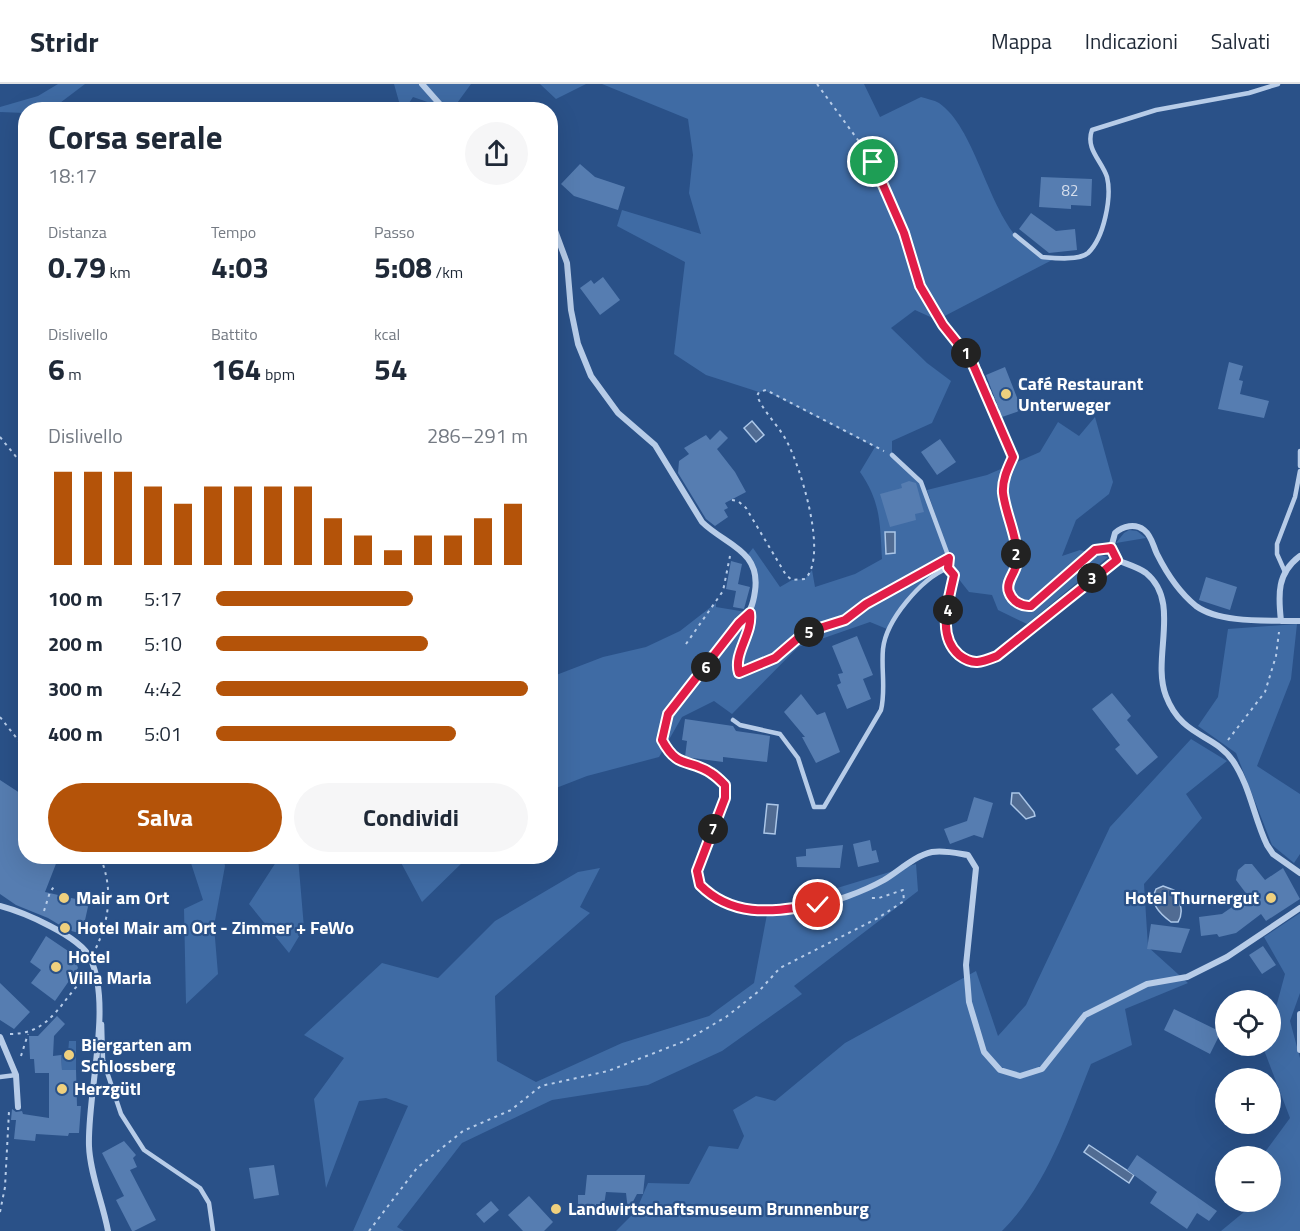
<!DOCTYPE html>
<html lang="it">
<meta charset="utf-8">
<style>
body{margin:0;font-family:"Titillium Web",sans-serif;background:#f6f6f7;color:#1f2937;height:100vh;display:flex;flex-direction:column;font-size:22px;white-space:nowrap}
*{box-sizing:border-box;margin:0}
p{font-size:20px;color:#747a83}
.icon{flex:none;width:33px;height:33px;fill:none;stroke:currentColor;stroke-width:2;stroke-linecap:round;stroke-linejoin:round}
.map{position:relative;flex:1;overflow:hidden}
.drawer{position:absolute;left:18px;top:18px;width:540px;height:762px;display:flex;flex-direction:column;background:#fff;border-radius:24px;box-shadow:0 6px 24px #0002}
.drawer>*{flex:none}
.fabs{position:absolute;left:1215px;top:906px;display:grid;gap:12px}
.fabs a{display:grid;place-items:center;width:66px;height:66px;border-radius:50%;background:#fff;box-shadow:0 6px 24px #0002;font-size:30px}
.pin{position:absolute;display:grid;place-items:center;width:51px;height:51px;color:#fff;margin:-26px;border:3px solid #fff;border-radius:50%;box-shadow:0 2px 6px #0007}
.km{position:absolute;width:30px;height:30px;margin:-15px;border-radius:50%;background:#222;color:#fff;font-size:16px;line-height:30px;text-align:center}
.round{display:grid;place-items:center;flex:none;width:63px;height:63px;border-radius:32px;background:#f6f6f7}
.overview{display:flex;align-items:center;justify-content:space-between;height:102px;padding:0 30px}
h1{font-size:33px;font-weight:700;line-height:45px}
.figures{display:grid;grid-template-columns:repeat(3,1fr);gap:9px;height:102px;padding:6px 30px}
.figures div{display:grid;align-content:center}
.figures b{font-size:30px;font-weight:700}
.figures small{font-size:16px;font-weight:400}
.figures p{font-size:16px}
.chart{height:168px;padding:12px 30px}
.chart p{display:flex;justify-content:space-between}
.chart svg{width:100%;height:108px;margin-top:6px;stroke:#b45309;stroke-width:6}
.button{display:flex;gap:12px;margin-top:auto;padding:12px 30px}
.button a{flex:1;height:69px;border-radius:36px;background:#b45309;color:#fff;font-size:24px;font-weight:700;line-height:69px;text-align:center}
.button a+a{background:#f6f6f7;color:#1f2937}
ul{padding:0 30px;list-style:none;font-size:20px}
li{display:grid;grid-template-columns:96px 72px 1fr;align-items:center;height:45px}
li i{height:15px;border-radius:8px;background:#b45309}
header{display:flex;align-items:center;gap:36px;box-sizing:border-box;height:84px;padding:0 30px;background:#fff;border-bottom:2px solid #e0e1e3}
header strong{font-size:28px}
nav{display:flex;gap:33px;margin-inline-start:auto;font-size:21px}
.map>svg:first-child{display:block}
.green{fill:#3f6ba4}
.water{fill:#516c93;stroke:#acc7e8;stroke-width:1.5}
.building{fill:#567db1}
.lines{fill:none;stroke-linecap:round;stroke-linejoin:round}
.path{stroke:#b7cce8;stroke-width:2;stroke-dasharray:3 4.5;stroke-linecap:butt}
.lane{stroke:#b7cce8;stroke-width:4.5}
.street{stroke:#b7cce8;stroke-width:6}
.route-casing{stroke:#fff;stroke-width:12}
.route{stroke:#e11d48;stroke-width:8}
.poi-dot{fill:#efd07e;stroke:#2a5188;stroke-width:2}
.labels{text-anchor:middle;stroke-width:4.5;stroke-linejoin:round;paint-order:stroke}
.number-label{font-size:15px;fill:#d5deec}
.poi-label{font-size:18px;font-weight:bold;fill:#fff;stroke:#2a5188;text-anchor:start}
</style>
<header>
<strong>Stridr</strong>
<nav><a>Mappa</a><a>Indicazioni</a><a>Salvati</a></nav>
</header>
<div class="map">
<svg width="1300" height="1147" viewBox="0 0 1300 1147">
<rect width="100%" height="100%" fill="#2a5188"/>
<!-- green -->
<path class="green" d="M58,0H85L52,25L26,26L25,29L0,28V23L38,12Z
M394,0H421L442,23L413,13L405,25H401Z
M423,0H471L452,26L445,25Z
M540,0H586L556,15Z
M602,0H864L880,33L921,13C927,15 934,16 939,19C985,51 991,168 1054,175L937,236L915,226L891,244L927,279L951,297L932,339L892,357V371L921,398L949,474L948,484L924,499L887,545L870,538L798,563L732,630L714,617L682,633L659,673L587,692L551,706V593L603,573L646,563L680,547L716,519V523L746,528C763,511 755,492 746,473L753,464L780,503L792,496L805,495L812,486L815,503L855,490L882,475C880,440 881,418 860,388L875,363L766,307L759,308L706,291L674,270L685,178L617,142L622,126L701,150L689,109L693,71L688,35Z
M1095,333L1113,398L1109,410L1076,436L1062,472L1080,466L1108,473L1027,540L998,526L992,511L969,508L950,484V474L927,406L987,391L1040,368L1058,338L1079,352Z
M1129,446L1137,447L1146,454L1116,459L1124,449Z
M1297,540L1291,595L1257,682L1300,710V770L1294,779L1272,761L1236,669L1198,642L1218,613L1228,545Z
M1191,655L1227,677L1186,710L1202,734L1144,800L1148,863L1188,899L1125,925L1132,961L1091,980C1068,1037 1047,1102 1002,1147H616L636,1127L648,1099L689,1100L709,1062L738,1065L744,1052L733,1026L756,1012L775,1017L845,959L976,887L998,952L1026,921L1110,743Z
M280,772L298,773L304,844L289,869L249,820Z
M189,773H223L225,782L214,842L218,890L186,920L184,825L203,816Z
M398,773H468L422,818Z
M916,780L918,807L794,902L802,910L722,967L648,1001L552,1016L462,1059L397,1143L404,1147H353L408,1022L386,1014L359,1017L326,1104L314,1015L344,974L304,951L382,879L438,894L495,837L578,788L600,784L580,823L590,829L495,912L497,977L536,998L622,959L709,932L754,899L768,825Z
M1300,829V909L1290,937L1300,974V1147H1221L1250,1123L1243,1118H1270V1072H1262L1290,1034L1264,966L1265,962H1270L1271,942L1285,890L1264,853Z
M69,957H76V986H62L61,971L68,969Z"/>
<!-- water -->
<path class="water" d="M752,337L764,351L756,358L744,344Z
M885,448H895V469L886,470Z
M1012,709H1019L1034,728L1035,732L1026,735L1011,720Z
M767,720L778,721L775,750L764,749Z
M1163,802L1174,806C1179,817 1185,827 1178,838H1171C1159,829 1149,819 1156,805Z
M1089,1061L1134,1091L1129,1099L1084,1068Z"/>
<!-- building -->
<path class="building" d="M580,80L595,93L625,103L618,126L574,112L561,100Z
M1041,93L1092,95L1091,122L1071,121V125L1039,123Z
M1031,129L1056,147L1075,145L1077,166L1049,169L1019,145Z
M603,193L620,216L600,231L580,204L591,196L594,200Z
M1229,278L1243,282L1239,296L1243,297L1240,310L1269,317L1264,334L1218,325Z
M1005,283L1022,326L1002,333L986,291Z
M720,346L728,354L717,365L735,388L746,408L725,419L728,424L724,426L728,433L715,442L706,435L678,389L679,377L689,370L684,364L706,351L710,356Z
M940,355L956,378L937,391L921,368Z
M909,397L916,399L924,428L915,430L916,436L890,443L880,410L902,404L901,400Z
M731,477L742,480L738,500L750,503L744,525L733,523L736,507L726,505Z
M1206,493L1237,503L1230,526L1199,516Z
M857,552L873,591L863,595L871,615L847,625L837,601L841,599L838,590L843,589L832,562Z
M1112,609L1131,632L1127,636L1158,673L1137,691L1115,665L1120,661L1092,625Z
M801,610L817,631L825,628L840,668L816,679L802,653H805L784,628Z
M685,635L733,642L736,647L770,652L767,678L723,673V678L685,673L687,657L682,656Z
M0,696L26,713V772H59L45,808L89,818L82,850L68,846L48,834L16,821L0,810Z
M974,713L993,719L983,754L974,751L950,760L944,745L967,737Z
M870,756L872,767L876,766L879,778L858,783L853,760Z
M843,761L840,784L797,783L796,773L806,772V765Z
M1245,780H1252L1265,796L1283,784L1300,815L1266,837L1261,830L1236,849L1219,853L1217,850L1201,852L1199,833L1222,830L1248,812L1236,796L1238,786Z
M1151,840L1190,845L1181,869L1147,865Z
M46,852L74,871L78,884L55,917L31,899L41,886L30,878Z
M1263,862L1276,881L1262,890L1249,871Z
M0,899L30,928L14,945L0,936Z
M1174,925L1221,948L1210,970L1164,946Z
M57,932L65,940L54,952L53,972L61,971L62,986H76L77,1022H81L79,1049H69L68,1052L36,1050L35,1057L14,1055L16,1036H11L12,1025L16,1028L22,1027L23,1030L49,1034V989H35L34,975H30L29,952H38Z
M124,1057L136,1071L133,1074L137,1083L130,1086L156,1136L134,1147H132L116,1116L124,1112L102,1069Z
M1137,1071L1217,1127L1209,1137L1197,1129L1187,1145L1150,1119L1157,1108L1127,1086Z
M274,1081L279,1111L254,1115L249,1084Z
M587,1091H645L643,1110H637L628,1127L626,1109L606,1108L604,1121L596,1120L595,1129L578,1126V1111H585Z
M529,1112L553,1138L544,1147H523L508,1131Z
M491,1117L499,1126L484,1139L476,1130Z"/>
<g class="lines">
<!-- path -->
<path class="path" d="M817,0L874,78L904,149L920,202L943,241L971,276L1013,373C1008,384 1002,396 1003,409C1006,432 1018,454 1017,477C1017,488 1005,497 1009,508C1012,518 1022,522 1031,522L1095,466L1102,465
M971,276L977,277L1000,330
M999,329L1002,335
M0,353L26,385
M732,416L738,417L746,424L786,491L792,496L805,495C829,472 800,380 785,354C776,339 764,328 757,312L759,308L766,306L884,367
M749,545L736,580L739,589L775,574L804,549L845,536L866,521L913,496
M686,560L723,507L730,472
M0,633L26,666
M1228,656L1265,608L1276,572L1279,548
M44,827L50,808L56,800
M96,864C110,834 113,804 100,772
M10,950C45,950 56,927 77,902
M21,972L28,950
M0,1128L5,1103L9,1027
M369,1147L417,1084L463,1047L511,1026L541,1002L608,987L685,957L726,933L759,907L780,884L878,834L904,817L903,806L879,814H871"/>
<!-- lane -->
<path class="lane" d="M1015,151L1042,173C1053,174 1079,177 1088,169C1104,154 1112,113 1107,93C1102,77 1085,65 1092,46L1156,26L1249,9L1278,0
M1300,367V382
M1285,488L1277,470V460L1295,413L1300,387
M733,636L740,641L780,650L798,674L814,723H824L881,626C886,605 881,586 883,565C886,536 921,495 948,484L949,474L921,398L892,371
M102,940L103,976L121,1030L144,1066L200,1104L209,1119L213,1147
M0,993L16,991"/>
<!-- street -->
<path class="street" d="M422,0L445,26
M550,133L567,179L571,226L578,260L591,292L618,329L655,361L702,438C725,461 761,466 755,507C753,522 750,529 739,539L668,630L662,656C678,686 688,674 711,689C716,692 721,697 725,701V713C719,731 699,772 697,787C696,801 707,808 717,815C760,843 843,819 884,796C899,787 914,772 932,768C944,766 956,769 968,771L976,784L966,881L969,918L984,968L1000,986L1020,992L1042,985L1085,931L1147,900L1187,893L1227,873L1300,824
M1117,476C1126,480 1138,483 1146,489C1182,518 1151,574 1166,612C1182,654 1214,649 1233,677C1250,702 1254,734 1267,761L1273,770L1300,789
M1117,476L1111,464L1115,449C1123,442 1135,439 1144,446C1152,452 1153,462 1157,470C1166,488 1180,509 1196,522C1221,540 1271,536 1300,537
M948,484L954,491C949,516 936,551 959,571C973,582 982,578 997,572L1117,476
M1281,537C1278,510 1277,489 1300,472
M0,822C23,828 80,852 90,874C113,920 87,1010 89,1062C90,1090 103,1119 108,1147
M1300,930V966
M0,953L16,991L18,1023"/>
</g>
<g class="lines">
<defs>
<path id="route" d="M818,821C774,827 734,835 700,801L697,787L725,714V701C721,697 716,692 711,689C689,674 678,686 662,656L668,630L739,539L750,529C753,550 733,569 739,589L775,574L804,549L845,536L866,520L949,474L948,484L954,491C949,516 936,551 959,571C973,582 982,578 997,572L1117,476L1111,464L1095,466L1031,522C1022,523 1012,517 1009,508C1005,497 1017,488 1017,477C1018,453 1006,432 1003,409C1002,396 1008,384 1013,373L971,276L943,241L920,202L904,149L873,78"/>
</defs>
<!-- route casing -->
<use href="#route" class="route-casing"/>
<!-- route -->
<use href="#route" class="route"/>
</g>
<!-- markers -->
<g class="poi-dot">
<circle cx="1006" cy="310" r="6"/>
<circle cx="64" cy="814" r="6"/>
<circle cx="1271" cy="814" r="6"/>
<circle cx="65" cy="844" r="6"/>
<circle cx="56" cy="883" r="6"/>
<circle cx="69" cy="971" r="6"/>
<circle cx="62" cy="1005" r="6"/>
<circle cx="556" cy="1125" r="6"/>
</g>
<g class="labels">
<!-- number labels -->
<g class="number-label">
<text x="1070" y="112">82</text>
</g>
<!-- poi labels -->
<g class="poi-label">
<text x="1018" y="306">Café Restaurant<tspan x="1018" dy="21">Unterweger</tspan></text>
<text x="76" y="820">Mair am Ort</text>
<text x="1259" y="820" text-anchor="end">Hotel Thurnergut</text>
<text x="77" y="850">Hotel Mair am Ort - Zimmer + FeWo</text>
<text x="68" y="879">Hotel<tspan x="68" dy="21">Villa Maria</tspan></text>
<text x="81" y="967">Biergarten am<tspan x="81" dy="21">Schlossberg</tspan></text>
<text x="74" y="1011">Herzgütl</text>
<text x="568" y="1131">Landwirtschaftsmuseum Brunnenburg</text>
</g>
</g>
</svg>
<div class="fabs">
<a><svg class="icon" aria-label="locate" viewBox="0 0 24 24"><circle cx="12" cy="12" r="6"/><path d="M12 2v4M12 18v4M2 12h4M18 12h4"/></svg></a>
<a>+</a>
<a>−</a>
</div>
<div class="pin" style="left:873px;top:78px;background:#1e9e55"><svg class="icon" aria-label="arrive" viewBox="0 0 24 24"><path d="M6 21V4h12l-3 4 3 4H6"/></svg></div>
<div class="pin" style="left:818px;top:821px;background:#d93025"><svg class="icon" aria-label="check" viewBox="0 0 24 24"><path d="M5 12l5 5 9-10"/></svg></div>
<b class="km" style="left:966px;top:269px">1</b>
<b class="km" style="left:1016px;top:470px">2</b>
<b class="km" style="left:1092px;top:494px">3</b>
<b class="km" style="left:948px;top:526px">4</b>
<b class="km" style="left:809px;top:548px">5</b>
<b class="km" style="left:706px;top:583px">6</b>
<b class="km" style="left:713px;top:745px">7</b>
<section class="drawer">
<div class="overview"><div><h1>Corsa serale</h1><p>18:17</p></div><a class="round"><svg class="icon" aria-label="share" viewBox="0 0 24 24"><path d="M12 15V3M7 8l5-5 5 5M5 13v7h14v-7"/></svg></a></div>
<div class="figures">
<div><p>Distanza</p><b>0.79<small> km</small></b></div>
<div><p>Tempo</p><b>4:03</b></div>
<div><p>Passo</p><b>5:08<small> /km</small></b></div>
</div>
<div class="figures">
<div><p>Dislivello</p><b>6<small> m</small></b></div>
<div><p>Battito</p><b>164<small> bpm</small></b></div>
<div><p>kcal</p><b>54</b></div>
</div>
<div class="chart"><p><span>Dislivello</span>286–291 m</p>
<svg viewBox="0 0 160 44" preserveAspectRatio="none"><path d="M5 44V6M15 44V6M25 44V6M35 44V12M45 44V19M55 44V12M65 44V12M75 44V12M85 44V12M95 44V25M105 44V32M115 44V38M125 44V32M135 44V32M145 44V25M155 44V19"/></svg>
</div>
<ul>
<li><b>100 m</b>5:17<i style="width:63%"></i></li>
<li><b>200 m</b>5:10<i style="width:68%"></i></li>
<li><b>300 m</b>4:42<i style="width:100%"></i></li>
<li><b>400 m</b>5:01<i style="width:77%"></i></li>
</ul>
<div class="button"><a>Salva</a><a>Condividi</a></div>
</section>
</div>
